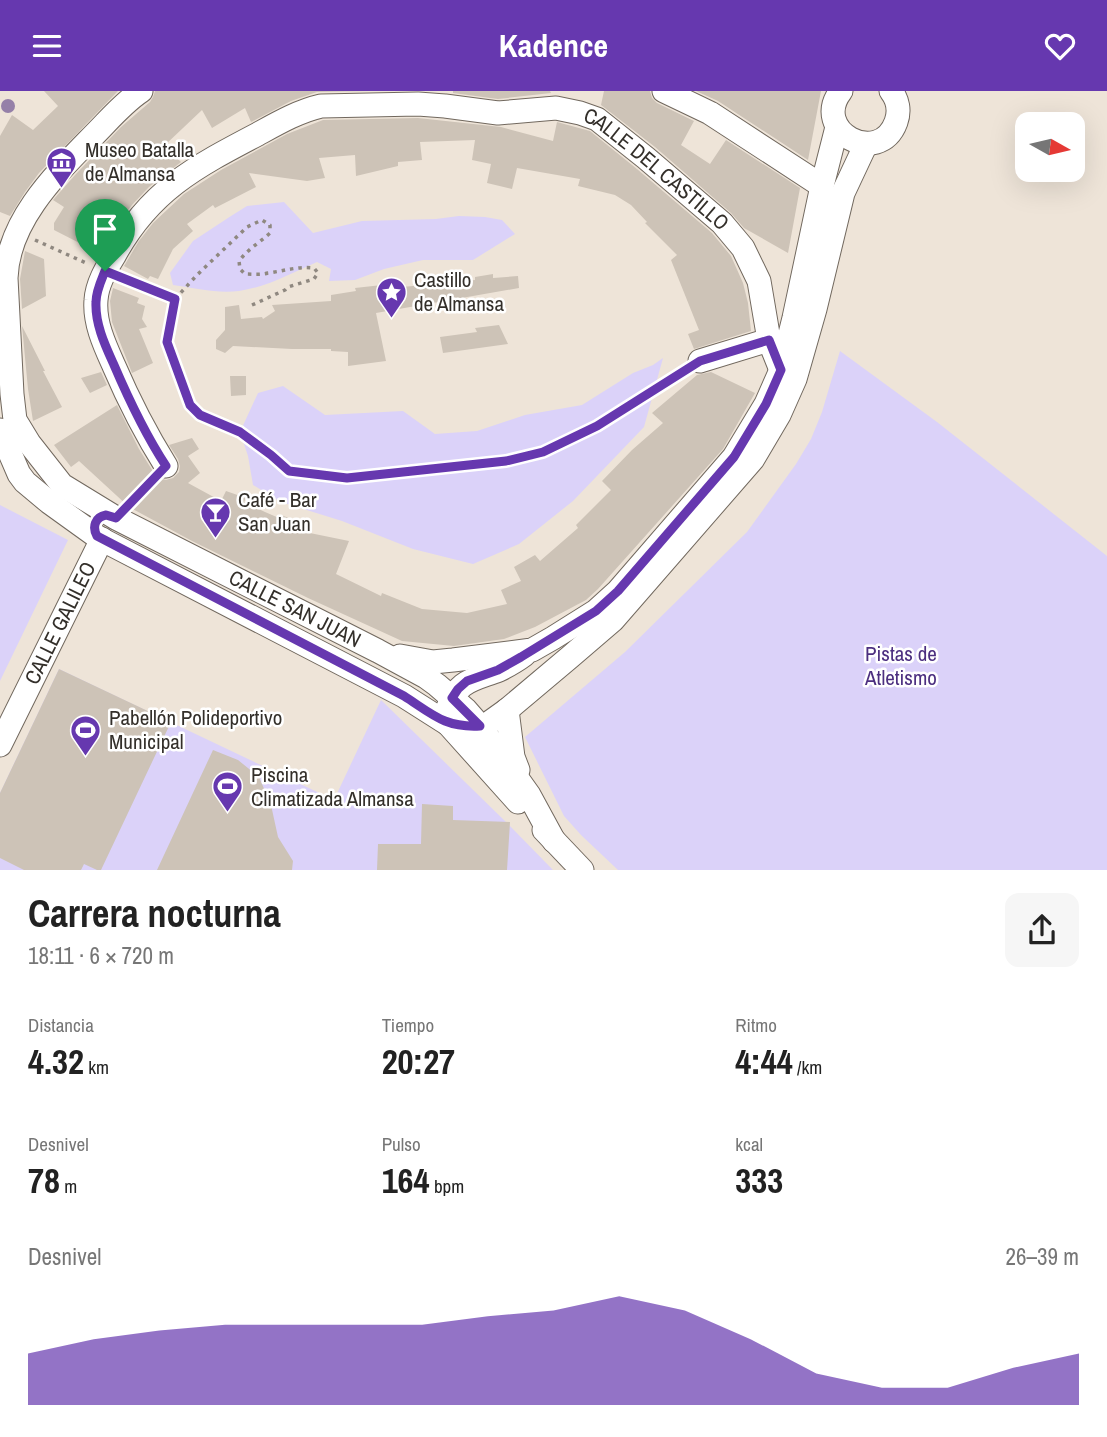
<!DOCTYPE html>
<html lang="es">
<meta charset="utf-8">
<style>
body{margin:0;font-family:"Archivo Narrow",sans-serif;background:#f6f6f6;color:#222;height:100vh;display:flex;flex-direction:column;font-size:26px;white-space:nowrap}
*{box-sizing:border-box;margin:0}
p{font-size:23px;color:#767676}
.icon{flex:none;width:38px;height:38px;fill:none;stroke:currentColor;stroke-width:2;stroke-linecap:round;stroke-linejoin:round}
.map{position:relative;height:779px;overflow:hidden}
.drawer{display:flex;flex-direction:column;background:#fff;flex:1}
.drawer>*{flex:none}
.needle{width:46px;rotate:98deg}
.buttons{position:absolute;left:1015px;top:21px;display:grid;gap:14px}
.buttons a{display:grid;place-items:center;width:70px;height:70px;border-radius:14px;background:#fff;box-shadow:0 7px 28px #0002;font-size:35px}
.pin{position:absolute;display:grid;place-items:center;width:60px;height:60px;color:#fff;margin:-72px -30px;border-radius:50% 50% 50% 0;rotate:-45deg;box-shadow:0 0 7px #0007}
.pin .icon{rotate:45deg}
.round{display:grid;place-items:center;flex:none;width:74px;height:74px;border-radius:14px;background:#f6f6f6}
.headline{display:flex;align-items:center;justify-content:space-between;height:119px;padding:0 28px}
h1{font-size:38px;font-weight:700;line-height:52px}
.stats{display:grid;grid-template-columns:repeat(3,1fr);gap:10px;height:119px;padding:7px 28px}
.stats div{display:grid;align-content:center}
.stats b{font-size:35px;font-weight:700}
.stats small{font-size:19px;font-weight:400}
.stats p{font-size:19px}
.chart{height:196px;padding:14px 28px}
.chart p{display:flex;justify-content:space-between}
.chart svg{width:100%;height:126px;margin-top:7px;fill:#6638af;opacity:.7}
header{display:flex;justify-content:space-between;align-items:center;height:91px;padding:0 28px;background:#6638af;color:#fff;font-size:32px;font-weight:700}
.map>svg:first-child{display:block}
.green{fill:#dbd2f9}
.building{fill:#cdc3b7}
.lines{fill:none;stroke-linecap:round;stroke-linejoin:round}
.minor-casing{stroke:#71685e;stroke-width:25}
.path{stroke:#8f8880;stroke-width:3.5;stroke-dasharray:3.5 5;stroke-linecap:butt}
.minor{stroke:#fff;stroke-width:23}
.tree{fill:#9580a8}
.route-casing{stroke:#fff;stroke-width:14}
.route{stroke:#6638af;stroke-width:9}
.labels{text-anchor:middle;stroke-width:5;stroke-linejoin:round;paint-order:stroke}
.poi-label{font-size:21px;fill:#332f2a;stroke:#fff;text-anchor:start}
.street-label{font-size:21px;fill:#332f2a;stroke:#fff}
.park-label{font-size:21px;fill:#4c2f80;stroke:#fff}
</style>
<header><svg class="icon" aria-label="menu" viewBox="0 0 24 24"><path d="M4 6h16M4 12h16M4 18h16"/></svg>Kadence<svg class="icon" aria-label="heart" viewBox="0 0 24 24"><path d="M12 20l-8-8c-3-5 5-10 8-4 3-6 11-1 8 4z"/></svg></header>
<div class="map">
<svg width="1107" height="779" viewBox="0 0 1107 779">
<rect width="100%" height="100%" fill="#eee4d8"/>
<!-- green -->
<path class="green" d="M284,111L313,142L362,130L436,128L459,125L485,126L502,129L515,143L473,169H423L384,178L355,189L329,190L331,178L317,171C292,182 267,196 239,200C218,203 195,197 173,194L170,182L193,150L231,125L247,115Z
M840,260L937,331L1107,465V779H618L581,744L564,725L525,646L625,561L747,441L796,373L811,348L822,321Z
M663,267L644,336L573,410L519,453L473,473L413,458L342,430L281,411L253,394L248,365L240,341L258,302L283,295L325,324L403,320L435,343L477,340L525,324L582,314L633,282L653,274Z
M0,414L68,449L0,590Z
M59,578L334,709L381,609L506,731L553,779H0V702Z"/>
<!-- building -->
<path class="building" d="M44,0H118L39,82L25,101L10,125L0,121V45L12,24L33,39L58,15Z
M155,0H369L317,1L291,10L251,31L245,17L212,37L202,19L164,55L181,71L149,96L132,114L116,135L99,162L54,139V132L64,116L53,109L75,84L121,36L150,11L153,6Z
M453,0H550L551,2L498,8L453,2Z
M604,0H650L652,7L657,12L694,30L681,54L710,73L726,49L800,97L788,162L744,137L731,122L655,56L601,14Z
M696,0H821L808,69L718,10Z
M418,27L501,36L553,50L557,31L590,40L637,78L712,142L731,165L743,192L748,212L751,240L694,258L688,243L699,239L671,169L677,164L645,132L647,131L631,114L615,104L578,95L580,88L517,77L512,98L487,92L491,73L472,69L475,49L420,51L422,69L398,71V75L356,85L355,64L319,67L325,87L307,90L249,82L256,96L215,117L213,114L187,133L193,140L173,158L158,188L150,185L148,188L124,175L139,150L153,132L184,103L221,79L287,43L323,29Z
M25,160L44,168L46,205L22,218L20,188Z
M493,183V187L518,185L519,197L376,222L386,270L348,275V261L331,260V258H292L233,255L225,262L216,258V249L225,239V216L239,214L241,228L262,226L263,228L275,220L272,214L331,210V204L356,200L355,197L391,193L392,197L475,189V186Z
M113,197L139,207L137,212L145,215L142,228L147,236L139,238L153,272L132,282L112,231L110,210Z
M499,234L508,253L443,262L440,246L477,241L475,237Z
M22,235L45,280H43L62,316L33,330L28,298Z
M101,281L107,294L90,302L81,287Z
M711,281L755,302L723,358L598,498L586,509L535,536L504,548L454,555L402,550L308,507L192,450L129,416L79,370L71,376L54,354L117,314L139,358L154,382L159,387L166,389L173,387L179,381L180,375L178,368L169,354L192,347L199,358L188,365L200,382L188,392L221,410L226,400L246,407L244,411L265,421L279,427L281,424L294,429L292,434L301,437L300,440L349,450L336,483L381,505L382,502L422,518L467,522L507,513L501,499L521,490L514,476L535,464L540,470L578,437L576,434L611,399L602,390L632,359L663,332L652,322L697,284Z
M230,285H246V304L231,305Z
M59,578L171,631L101,779H97L84,773L81,779H24L0,767V702Z
M213,659L238,669L259,686L271,714L278,746L293,770L292,779H157Z
M422,713L453,715V729L510,731L507,779H377L378,753H421Z"/>
<g class="lines">
<defs>
<g id="minor">
<path id="s1" d="M141,0C123,12 109,29 94,44C56,83 8,129 6,187L12,303L15,329L29,352L62,394L116,427L378,560L426,586L437,594L466,619L480,635L529,704L554,750"/>
<path d="M664,0L710,22L822,95"/>
<path d="M841,0C810,40 879,77 896,31C900,20 898,9 891,0"/>
<path d="M700,270L769,249"/>
<path d="M0,339L19,383L25,391L49,411L99,447L404,605L448,633L518,711"/>
<path id="s2" d="M166,375C146,343 129,310 114,275C105,255 94,232 96,209C97,193 106,178 114,165C149,100 195,76 258,43C278,32 299,20 321,15L418,13L445,15L498,22L556,17L580,22L597,28L646,67L722,132L743,157L759,190L769,249L781,279"/>
<path d="M400,565L433,571L453,569L532,559L553,547L596,520L618,500L734,366L766,313L781,279L794,227L822,95L837,36"/>
<path d="M447,619C457,589 473,589 499,579C507,575 516,570 524,564"/>
<path d="M507,619L513,666L518,679"/>
<path d="M448,633L467,636L486,634L507,619L570,566L613,529L753,368L779,324L795,288L815,218L843,102L866,53"/>
<path id="s3" d="M0,654L102,448"/>
<path d="M544,739L582,779"/>
</g>
</defs>
<!-- minor casing -->
<use href="#minor" class="minor-casing"/>
<!-- path -->
<path class="path" d="M35,149L86,172
M125,188L175,208
M252,214L285,199L288,196L314,188L318,182L314,177C298,175 284,180 268,182C261,184 253,183 245,183L240,178L239,170C248,158 259,152 270,142V134L262,129L247,136L197,184L175,208L167,251L190,314L200,324L240,341L271,364L289,380L347,387L506,370L543,361L597,335L683,280
M131,411L152,389"/>
<!-- minor -->
<use href="#minor" class="minor"/>
</g>
<!-- trees -->
<circle class="tree" cx="8" cy="15" r="7"/>
<g class="lines">
<defs>
<path id="route" d="M105,180L175,208L167,251L190,314L200,324L240,341L271,364L289,380L347,387L506,370L543,361L597,335L700,270L769,249L781,279L766,313L734,366L618,500L596,520L521,566L498,579L467,590L458,598L452,607L480,635C445,637 432,623 404,605L97,445C92,436 95,426 106,424L116,427L166,375C145,343 129,309 114,274C105,254 95,233 96,211C96,200 101,190 105,180Z"/>
</defs>
<!-- route casing -->
<use href="#route" class="route-casing"/>
<!-- route -->
<use href="#route" class="route"/>
</g>
<!-- icons -->
<defs>
<symbol id="museum-pin" viewBox="-11 -11 22 30"><path d="M0 17L-7.5 6A9.5 9.5 0 1 1 7.5 6Z" fill="#6638af" stroke="#fff"/><path d="M0-6L6-3V-2H-6V-3ZM-5-1h2V3h-2ZM-1-1h2V3h-2ZM3-1h2V3H3ZM-6 4H6V6H-6Z" fill="#fff"/></symbol>
<symbol id="sight-pin" viewBox="-11 -11 22 30"><path d="M0 17L-7.5 6A9.5 9.5 0 1 1 7.5 6Z" fill="#6638af" stroke="#fff"/><path d="M0-6L1.8-2.2L6-1.7L2.9 1.2L3.7 5.4L0 3.3L-3.7 5.4L-2.9 1.2L-6-1.7L-1.8-2.2Z" fill="#fff"/></symbol>
<symbol id="bar-pin" viewBox="-11 -11 22 30"><path d="M0 17L-7.5 6A9.5 9.5 0 1 1 7.5 6Z" fill="#6638af" stroke="#fff"/><path d="M-6-5H6L.8 .8V4.5H3.5V6h-7V4.5H-.8V.8Z" fill="#fff"/></symbol>
<symbol id="stadium-pin" viewBox="-11 -11 22 30"><path d="M0 17L-7.5 6A9.5 9.5 0 1 1 7.5 6Z" fill="#6638af" stroke="#fff"/><path d="M0-5a6.5 5 0 1 0 0 10a6.5 5 0 1 0 0-10ZM-3.5-1.8h7v3.6h-7Z" fill="#fff"/></symbol>
</defs>
<g fill-rule="evenodd">
<use href="#museum-pin" x="44" y="54" width="35" height="47"/>
<use href="#sight-pin" x="374" y="184" width="35" height="47"/>
<use href="#bar-pin" x="198" y="404" width="35" height="47"/>
<use href="#stadium-pin" x="68" y="622" width="35" height="47"/>
<use href="#stadium-pin" x="210" y="678" width="35" height="47"/>
</g>
<g class="labels">
<!-- poi labels -->
<g class="poi-label">
<text x="85" y="66">Museo Batalla<tspan x="85" dy="24">de Almansa</tspan></text>
<text x="414" y="196">Castillo<tspan x="414" dy="24">de Almansa</tspan></text>
<text x="238" y="416">Café - Bar<tspan x="238" dy="24">San Juan</tspan></text>
<text x="109" y="634">Pabellón Polideportivo<tspan x="109" dy="24">Municipal</tspan></text>
<text x="251" y="691">Piscina<tspan x="251" dy="24">Climatizada Almansa</tspan></text>
</g>
<!-- street labels -->
<g class="street-label">
<text dy="7" stroke="none"><textPath href="#s2" startOffset="847">CALLE DEL CASTILLO</textPath></text>
<text dy="7" stroke="none"><textPath href="#s1" startOffset="723">CALLE SAN JUAN</textPath></text>
<text dy="7" stroke="none"><textPath href="#s3" startOffset="136">CALLE GALILEO</textPath></text>
</g>
<!-- park labels -->
<g class="park-label">
<text x="901" y="570">Pistas de<tspan x="901" dy="24">Atletismo</tspan></text>
</g>
</g>
</svg>
<div class="buttons">
<a><svg class="needle" viewBox="-14 -14 28 28"><path d="M0-13l5 13h-10z" fill="#e53935"/><path d="M0 13l5-13h-10z" fill="#767676"/></svg></a>
</div>
<div class="pin" style="left:105px;top:180px;background:#1e9e55"><svg class="icon" aria-label="arrive" viewBox="0 0 24 24"><path d="M6 21V4h12l-3 4 3 4H6"/></svg></div>
</div>
<section class="drawer">
<div class="headline"><div><h1>Carrera nocturna</h1><p>18:11 · 6 × 720 m</p></div><a class="round"><svg class="icon" aria-label="share" viewBox="0 0 24 24"><path d="M12 15V3M7 8l5-5 5 5M5 13v7h14v-7"/></svg></a></div>
<div class="stats">
<div><p>Distancia</p><b>4.32<small> km</small></b></div>
<div><p>Tiempo</p><b>20:27</b></div>
<div><p>Ritmo</p><b>4:44<small> /km</small></b></div>
</div>
<div class="stats">
<div><p>Desnivel</p><b>78<small> m</small></b></div>
<div><p>Pulso</p><b>164<small> bpm</small></b></div>
<div><p>kcal</p><b>333</b></div>
</div>
<div class="chart"><p><span>Desnivel</span>26–39 m</p>
<svg viewBox="0 0 160 44" preserveAspectRatio="none"><path d="M0 44V26L10 21L20 18L30 16L40 16L50 16L60 16L70 13L80 11L90 6L100 11L110 21L120 33L130 38L140 38L150 31L160 26V44z"/></svg>
</div>
</section>
